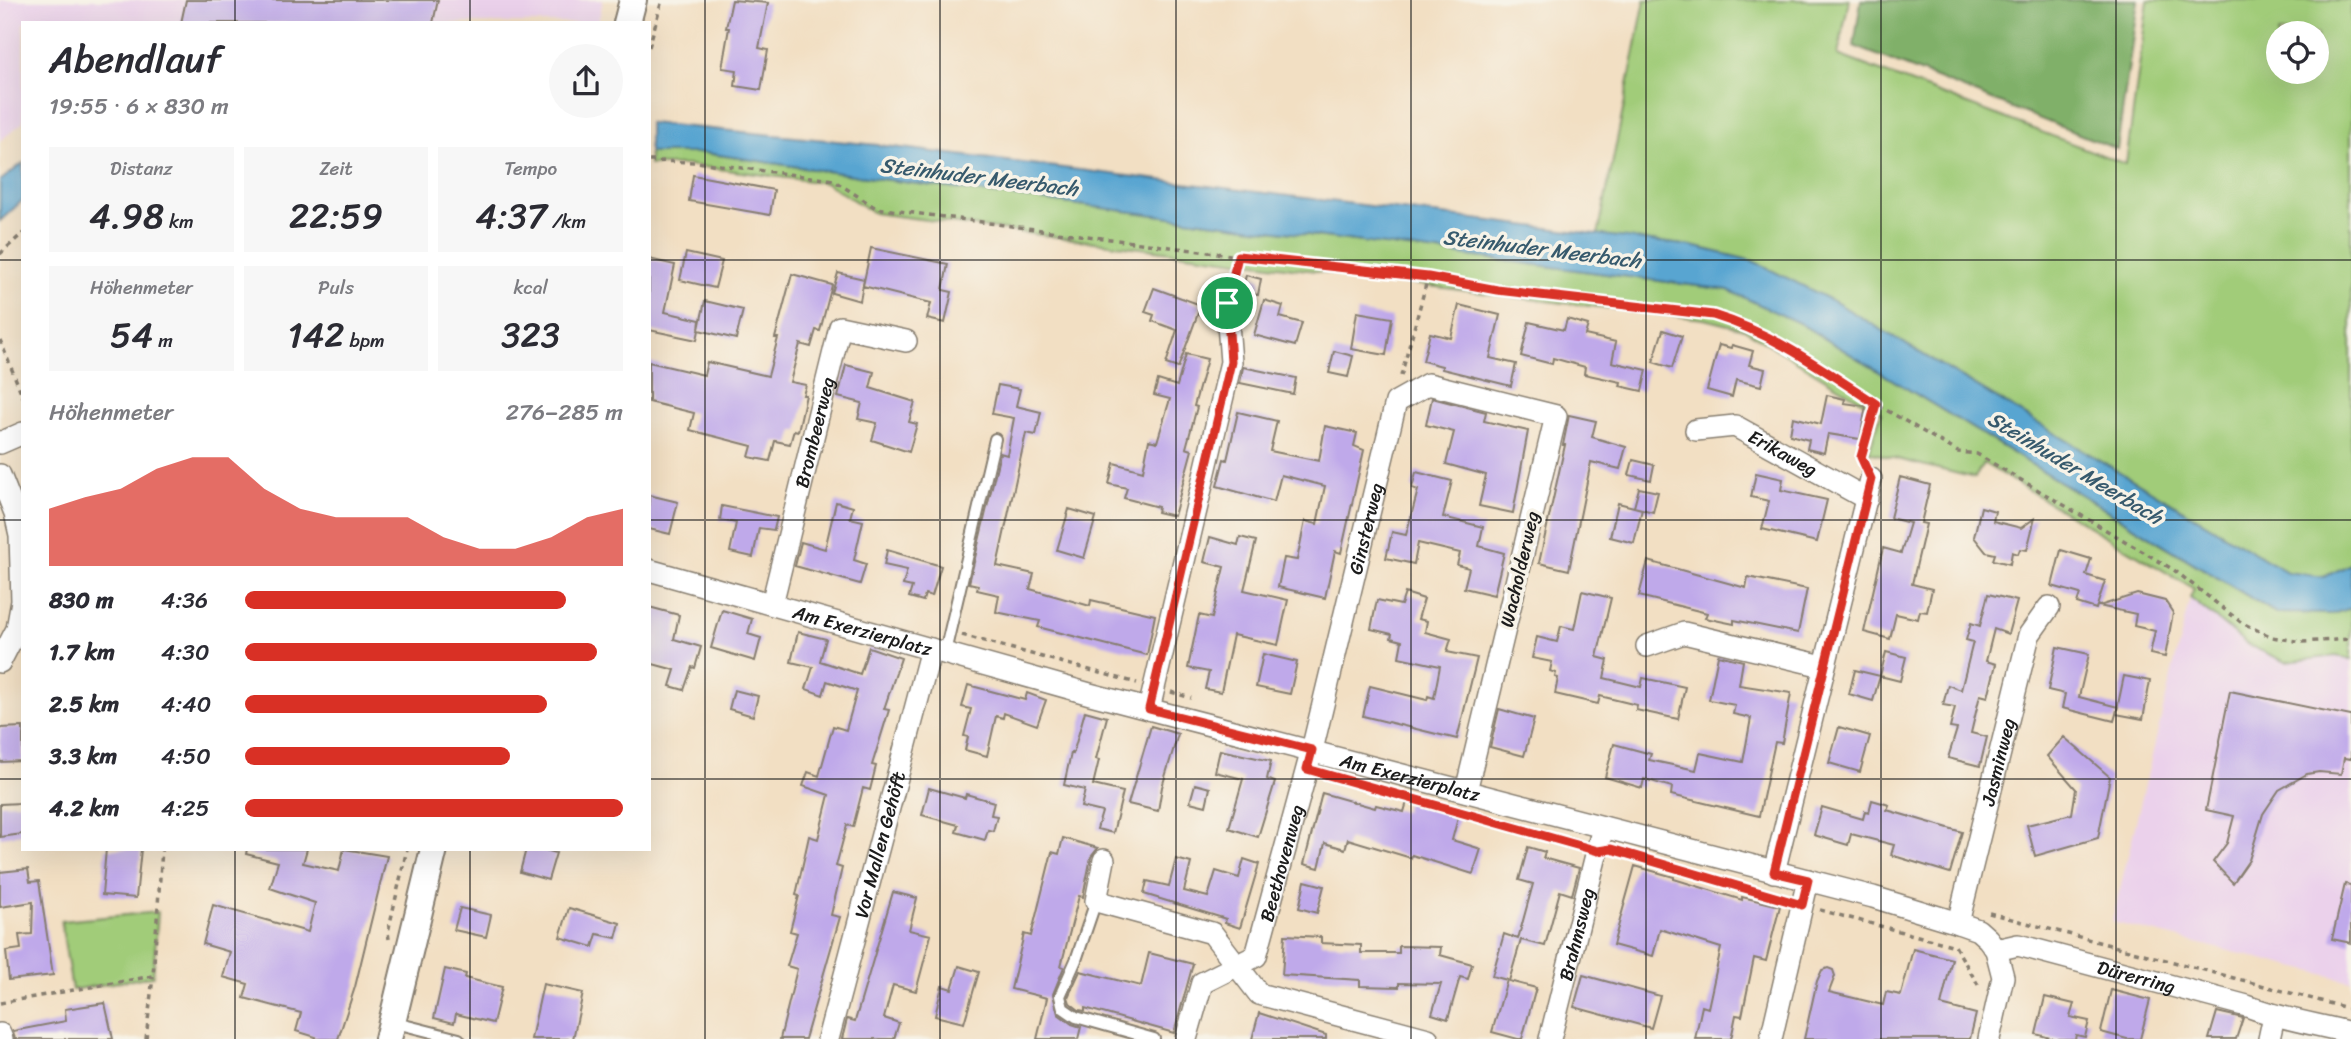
<!DOCTYPE html>
<html lang="de">
<meta charset="utf-8">
<style>
body{margin:0;font-family:Sriracha,sans-serif;background:#f7f7f7;color:#2b2b33;height:100vh;display:flex;flex-direction:column;font-size:26px;white-space:nowrap}
*{box-sizing:border-box;margin:0}
p{font-size:23px;color:#7c7c81}
.icon{flex:none;width:38px;height:38px;fill:none;stroke:currentColor;stroke-width:2;stroke-linecap:round;stroke-linejoin:round}
.map{position:relative;flex:1;overflow:hidden}
.panel{position:absolute;left:21px;top:21px;width:630px;height:830px;display:flex;flex-direction:column;background:#fff;border-radius:0px;box-shadow:0 7px 28px #0002}
.panel>*{flex:none}
.buttons{position:absolute;left:2266px;top:21px;display:grid;gap:14px}
.buttons a{display:grid;place-items:center;width:63px;height:63px;border-radius:50%;background:#fff;box-shadow:0 7px 28px #0002;font-size:35px}
.pin{position:absolute;display:grid;place-items:center;width:60px;height:60px;color:#fff;margin:-30px;border:4px solid #fff;border-radius:50%;box-shadow:0 2px 7px #0007}
.round{display:grid;place-items:center;flex:none;width:74px;height:74px;border-radius:37px;background:#f7f7f7}
.summary{display:flex;align-items:center;justify-content:space-between;height:119px;padding:0 28px}
h1{font-size:38px;font-weight:600;line-height:52px}
.figures{display:grid;grid-template-columns:repeat(3,1fr);gap:10px;height:119px;padding:7px 28px}
.figures div{display:grid;align-content:center;border-radius:0px;background:#f7f7f7;text-align:center}
.figures b{font-size:35px;font-weight:600}
.figures small{font-size:19px;font-weight:400}
.figures p{font-size:19px}
.chart{height:196px;padding:14px 28px}
.chart p{display:flex;justify-content:space-between}
.chart svg{width:100%;height:126px;margin-top:7px;fill:#d93025;opacity:.7}
ul{padding:0 28px;list-style:none;font-size:23px}
li{display:grid;grid-template-columns:112px 84px 1fr;align-items:center;height:52px}
li i{height:18px;border-radius:9px;background:#d93025}
.map>svg:first-child{display:block}
.built{fill:#ebd1eb}
.green{fill:#a1cc79;stroke:#5e744a;stroke-width:2;fill-rule:evenodd}
.forest{fill:#80b069;stroke:#4e6642;stroke-width:2}
.water{fill:#58a5d1;stroke:#3a6076;stroke-width:2}
.building{fill:#bfa9ea}
.lines{fill:none;stroke-linecap:round;stroke-linejoin:round}
.service-casing{stroke:#877e70;stroke-width:14}
.minor-casing{stroke:#877e70;stroke-width:24}
.tertiary-casing{stroke:#877e70;stroke-width:30}
.path{stroke:#877e70;stroke-width:3.5;stroke-dasharray:5 5;stroke-linecap:butt}
.service{stroke:#fff;stroke-width:10}
.minor{stroke:#fff;stroke-width:21}
.tertiary{stroke:#fff;stroke-width:26}
.route-casing{stroke:#fff;stroke-width:14}
.route{stroke:#d93025;stroke-width:9}
.grid{fill:none;stroke:#1c1c1c;stroke-width:2;stroke-opacity:0.55}
.labels{text-anchor:middle;stroke-width:7;stroke-linejoin:round;paint-order:stroke}
.street-label{font-size:19px;fill:#1c1c1c;stroke:#f7f3e8}
.water-label{font-size:21px;font-style:italic;fill:#375a6d;stroke:#f7f3e8}
</style>
<div class="map">
<svg width="2351" height="1039" viewBox="0 0 2351 1039">
<rect width="100%" height="100%" fill="#f7f3e8"/>
<filter id="ink" filterUnits="userSpaceOnUse"><feTurbulence type="fractalNoise" baseFrequency=".0143" numOctaves="2"/><feDisplacementMap in="SourceGraphic" scale="14" xChannelSelector="R" yChannelSelector="G"/><feConvolveMatrix kernelMatrix="1 2 1 2 8 2 1 2 1" color-interpolation-filters="sRGB"/></filter>
<filter id="wash" filterUnits="userSpaceOnUse"><feTurbulence type="fractalNoise" baseFrequency=".00686" numOctaves="4" result="noise"/><feDisplacementMap in="SourceGraphic" scale="28" xChannelSelector="R" yChannelSelector="G"/><feGaussianBlur stdDeviation="1.57" result="paint"/><feColorMatrix in="noise" values="0 0 0 0 0 0 0 0 0 0 0 0 0 0 0 0 0 1.4 0 .05"/><feComposite in="paint" operator="in"/></filter>
<g filter="url(#wash)">
<rect width="100%" height="100%" fill="#f2dfc3"/>
<!-- built -->
<path class="built" d="M0,0H603L598,23H23V122L0,141Z
M2190,598L2248,645L2286,662L2336,656L2351,659V981L2112,922Z"/>
<!-- green -->
<path class="green" d="M1645,0H1849L1838,55L2126,164L2148,0H2351V564L2324,577L2287,572L1835,302L1753,261L1692,246L1598,235ZM2278,33H2317V72H2278Z
M649,153H704L873,178L1728,290L1799,323L2275,613L2332,614L2351,608V659L2336,656L2286,662L2248,645L2190,598L2194,589L1983,463L1975,478L1869,452L1881,413L1744,329L1704,319L1521,298L874,213L826,183L688,165H649Z
M158,912L153,976L72,990L61,921Z"/>
<!-- forest -->
<path class="forest" d="M1861,0H2138L2117,149L1854,46Z"/>
<!-- water -->
<path class="water" d="M649,123L878,145L1692,246L1753,261L1835,302L2287,572L2324,577L2351,564V608L2332,614L2276,613L1799,323L1728,290L873,178L705,153H649Z
M23,163V200L0,221V181Z"/>
<g id="blocks">
<!-- building -->
<path class="building" d="M186,0H438L433,23H181Z
M732,0L768,3L759,48L768,50L761,90L735,86L737,70L722,68L729,28H726Z
M693,175L774,190L770,215L689,201Z
M871,248L948,264L943,290L952,292L945,323L927,319L931,303L863,286Z
M686,253L722,261L715,288L680,280Z
M649,259L675,265L665,312L700,320L699,329L705,301L743,310L736,339L699,330L697,340L649,330Z
M838,273L864,279L860,301L832,293Z
M792,274L832,285L820,331L816,330L811,347L800,344L790,382L806,385L803,395H806L798,431L794,430L790,444L775,441L770,461L749,457L752,446L690,430L694,413L649,402V362L704,375L707,362L768,376L778,338H775Z
M1246,275L1261,279L1258,295L1242,292Z
M1154,288L1201,305L1178,368L1166,364L1177,330L1152,321L1154,315L1145,312Z
M1264,300L1283,306L1280,317L1302,323L1295,346L1254,335Z
M1459,305L1500,315L1490,358L1516,364L1511,386L1442,369V366L1423,361L1430,333L1451,338Z
M1357,312L1392,318L1386,355L1351,349Z
M1567,319L1588,325L1585,335L1616,342L1612,362L1647,370L1642,391L1620,386L1621,382L1584,374L1585,367L1553,358L1552,364L1521,356L1529,322L1564,330Z
M1663,330L1682,336L1672,368L1653,362Z
M1719,345L1731,348L1732,345L1753,351L1749,365L1765,369L1761,386L1736,380L1732,397L1707,390Z
M1334,351L1353,356L1348,377L1329,373Z
M1186,354L1207,359L1194,406L1197,407L1186,448L1192,450L1174,516L1157,512L1158,507L1124,498L1127,488L1109,484L1114,463L1143,471L1149,440L1157,442L1170,399L1154,395L1158,380L1177,386Z
M846,365L874,372L870,388L915,402L909,422L917,424L909,452L872,440L877,423L858,419L862,403L838,397Z
M1243,367L1296,378L1293,394L1240,383Z
M998,385L1020,389L1016,406L1041,412L1036,435L1026,433L997,566L1034,574L1030,589L1090,606L1091,600L1155,615L1147,655L1038,627L1040,621L996,612L999,595L977,590L978,585L969,583L1000,453L1007,455L1014,418L992,414Z
M1827,395L1845,399L1844,403L1866,406L1860,439L1828,434L1824,453L1807,449L1809,440L1790,435L1793,417L1821,424Z
M1432,398L1486,412L1484,421L1528,431L1513,513L1479,506L1486,475L1446,464L1454,432L1426,425Z
M1238,412L1277,421L1270,451L1319,461L1325,426L1357,433L1354,446L1364,450L1341,553L1335,551L1325,598L1278,587L1284,558L1297,560L1305,521L1317,524L1325,486L1281,475L1274,502L1217,486L1224,459L1227,460Z
M1569,415L1596,421L1592,437L1626,447L1620,469L1591,462L1569,570L1539,563L1565,445H1563Z
M1633,460L1654,465L1651,480L1629,475Z
M1416,472L1452,481L1443,517L1483,527L1479,546L1504,553L1494,595L1464,588L1469,568L1457,565L1460,553L1418,543L1414,564L1386,558L1392,532L1406,535L1418,490L1412,488Z
M1756,473L1783,479L1781,490L1827,500L1817,542L1762,529L1769,501L1751,497Z
M1900,477L1930,485L1921,523L1926,524L1912,584L1932,589L1927,612L1920,611L1918,619L1896,614L1890,639L1864,632L1883,548L1901,553L1910,523L1890,518Z
M1639,488L1658,492L1653,512L1634,507Z
M649,495L678,502L670,534L649,529Z
M836,502L853,507L850,518L863,521L854,560L866,564L860,584L795,566L801,542L825,549Z
M1618,503L1642,509L1634,543L1610,537Z
M722,506L777,517L774,530L759,528L753,557L730,552L736,523L720,520Z
M1981,507L1995,511L1993,521L2021,528L2035,518L2027,550L2020,549L2018,554L2012,552L2010,564L1993,560L1995,554L1986,552L1974,537Z
M1069,509L1096,517L1084,558L1057,550Z
M1210,537L1238,545L1240,537L1256,541L1244,590L1288,600L1278,645L1233,635L1221,692L1205,689L1209,672L1188,668L1199,615L1212,618L1224,567L1204,562Z
M887,550L941,566L932,596L925,594L923,601L909,597L912,587L903,585L907,570L884,565Z
M2061,550L2091,559L2086,575L2105,581L2096,609L2077,603L2080,594L2052,586Z
M1648,561L1746,588L1748,577L1807,589L1798,633L1734,620V624L1705,618L1707,613L1639,596Z
M1582,591L1611,598L1597,657L1608,660L1604,678L1641,687L1643,678L1685,687L1678,719L1636,710L1637,705L1600,696L1598,704L1555,694L1558,678L1555,677L1556,673L1550,671L1552,662L1532,658L1537,637L1557,642L1561,626L1574,629Z
M1405,593L1424,599L1418,619L1427,621L1425,632L1451,639L1447,652L1477,658L1457,739L1363,716L1370,686L1427,700L1428,696L1434,698L1440,666L1399,657L1402,641L1391,638L1392,634L1371,629L1377,600L1401,605Z
M1988,594L2017,601L2008,634L1994,629L1986,661L1996,664L1988,697L1980,695L1971,733L1987,737L1980,766L1948,758L1957,729L1950,728L1955,707L1943,705L1948,685L1961,690L1973,642L1966,640L1971,623L1980,626Z
M2137,594L2165,601L2173,613L2165,657L2150,654L2155,631L2134,626L2136,614L2099,606Z
M649,607L679,615L674,639L701,647L695,668L692,667L684,690L670,686L675,670L649,663Z
M722,610L752,619L748,634L761,638L755,661L711,648Z
M798,632L826,639L820,661L860,674L869,647L901,658L884,709L889,710L872,765L876,766L870,790L863,788L853,827L847,825L836,866L842,868L831,915L840,917L805,1039H780L797,969L787,966L797,933L790,931L799,896L796,895L809,836L818,839L829,795L803,786L808,772L819,776L833,726L846,730L857,691L827,681L823,695L806,689L813,667L791,662Z
M2057,647L2089,654L2079,697L2118,707L2114,721L2062,708L2065,694L2048,690Z
M1886,652L1906,657L1900,681L1880,676Z
M1263,654L1297,662L1290,694L1256,687Z
M1718,655L1743,661L1739,685L1791,693L1782,743L1775,742L1759,816L1671,795L1672,787L1644,779L1642,788L1605,777L1614,744L1651,754L1649,760L1696,770L1700,753L1743,762L1751,718L1733,714L1735,705L1709,700Z
M1855,670L1880,676L1873,701L1849,694Z
M2124,676L2150,681L2143,719L2116,714Z
M968,685L1025,700L1027,693L1046,700L1037,725L1004,713L1003,718L996,716L987,756L965,750L968,737L964,736L971,709L962,707Z
M734,690L758,696L753,716L729,709Z
M2230,691L2351,716V759L2344,758L2341,774L2319,772L2307,774L2279,790L2263,814L2249,860L2233,883L2213,862L2227,843L2234,816L2206,810Z
M1499,709L1534,719L1524,756L1490,747Z
M1085,711L1107,717L1096,759L1099,760L1093,785L1123,792L1113,833L1097,829L1102,812L1081,807L1085,790L1064,785L1071,753L1073,754Z
M1151,726L1178,734L1162,787L1158,811L1128,804Z
M23,727V761L0,762V728Z
M1839,727L1870,736L1860,772L1829,763Z
M2064,737L2110,777L2098,838L2035,856L2027,825L2072,814L2076,789L2047,756Z
M1220,750L1271,761L1267,779L1275,782L1258,837L1229,828L1243,779L1215,772Z
M1195,784L1210,788L1206,806L1190,802Z
M929,788L965,798L966,794L994,802L991,815L997,816L993,831L988,830L985,840L956,832L958,825L922,815Z
M1322,793L1375,808L1376,805L1404,812L1407,802L1441,812L1442,809L1459,814L1452,840L1481,849L1473,874L1412,855L1411,858L1348,839L1345,849L1325,843L1319,868L1304,864Z
M1872,800L1889,805L1887,810L1962,832L1950,873L1891,855L1894,845L1851,834L1848,845L1814,835L1822,807L1863,819L1865,811L1869,812Z
M21,803L23,834L0,837V804Z
M1063,838L1098,848L1091,857L1083,897L1079,896L1061,966L1064,967L1053,994L1058,1014L1072,1024L1081,1027L1078,1039H1037L1047,998L1011,989L1024,934L1031,936L1052,852L1059,854Z
M1528,847L1545,852L1543,858L1579,868L1572,895L1560,891L1545,946L1521,940L1509,981L1536,988L1522,1039H1518L1492,1032L1507,980L1492,976L1504,934L1518,939L1533,884L1519,880Z
M106,849H141L136,898L102,895Z
M247,849H307L303,863L339,871L344,849L387,856L355,987L338,1039H315L316,1037L296,1031L301,1013L244,998L248,984L223,977L230,952L203,944L213,905L308,932L315,903L270,888L278,862L246,854Z
M526,849H542L556,853L548,880L520,872Z
M1176,859L1191,863L1184,891L1208,897L1216,871L1239,878L1244,859L1259,864L1240,928L1225,923L1226,919L1144,894L1147,881L1169,886Z
M1635,866L1674,877V879L1742,900V897L1780,906L1766,961L1754,958L1742,1016L1736,1015L1731,1039H1695L1702,1006L1708,1008L1721,948L1660,929L1653,956L1613,945Z
M28,869L30,882L39,881L53,975L9,980L6,951L21,949L19,935L32,934L33,902L0,907V872Z
M1305,881L1324,886L1317,913L1299,908Z
M2345,884L2351,885V943L2332,939Z
M893,892L917,898L909,930L931,935L916,991L893,985L884,1018L899,1023L894,1039H842L847,1019L855,1021Z
M460,908L491,915L486,937L454,930Z
M569,908L620,923L616,938L597,934L593,947L560,937Z
M1285,935L1321,937V943L1361,945V953H1399V946L1441,947L1440,955L1472,964L1468,979L1460,977L1448,1019L1432,1014L1441,984L1399,983V987L1360,986V980L1282,975Z
M1913,949L1952,959L1941,1005L1976,1014L1970,1039H1804L1817,981L1822,970L1828,968L1833,970L1835,976L1829,992L1883,1005L1886,992L1901,995Z
M1149,953L1193,964L1174,1033L1085,1008V1011L1079,1010L1070,1003L1068,997L1080,971L1141,986Z
M959,966L979,972L964,1023L935,1016L942,986L952,989Z
M445,969L466,974L465,978L502,987L493,1023L456,1014L454,1023L434,1018Z
M1583,975L1660,996L1651,1028L1574,1007Z
M543,984L583,993L573,1039H531Z
M2111,990L2150,1000L2140,1039H2127L2101,1032Z
M2045,997L2074,1004L2070,1017L2089,1021L2085,1037L2076,1035L2075,1039H2054L2036,1034Z
M105,1003L113,1039H15L13,1031L66,1021L65,1009Z
M2217,1012L2243,1018L2236,1039H2209Z
M1259,1013L1326,1035V1039H1252Z"/>
</g>
</g>
<g filter="url(#ink)">
<use href="#blocks" fill-opacity="0" stroke="#877e70" stroke-width="2"/>
<g class="lines">
<defs>
<path id="service" d="M945,652L995,439
M1096,901L1076,960L1060,996L1063,1008L1076,1017L1154,1039
M392,1022L459,1039"/>
<g id="minor">
<path id="s1" d="M1696,430L1735,426L1867,499"/>
<path d="M0,443L23,433"/>
<path d="M0,475L15,513L20,535L22,601L17,629L0,662"/>
<path id="s2" d="M649,570L1090,694L1873,897L1958,923L1978,930L1988,939L1996,950L2003,977L1989,1039"/>
<path id="s3" d="M772,604L840,327L906,341"/>
<path d="M1647,646L1684,633L1823,666"/>
<path d="M1149,709L1231,362L1228,324"/>
<path d="M1104,860L1096,901L1212,933L1259,994L1428,1039"/>
<path d="M1774,872L1871,479"/>
<path id="s4" d="M1958,923L2029,635L2049,607"/>
<path id="s5" d="M1996,950L2018,945L2247,1006C2281,1019 2316,1024 2351,1033"/>
<path d="M0,1034L2,1039"/>
<path id="s6" d="M828,1039L931,649"/>
<path id="s7" d="M1186,1039L1202,983L1256,956L1312,750L1396,402L1428,384L1556,416L1466,791"/>
<path id="s8" d="M1550,1039L1603,827"/>
<path d="M1771,1039L1808,880"/>
<path d="M2269,1039L2274,1016"/>
</g>
<path id="tertiary" d="M627,23L633,0
M388,1039L434,849"/>
</defs>
<!-- service casing -->
<use href="#service" class="service-casing"/>
<!-- minor casing -->
<use href="#minor" class="minor-casing"/>
<!-- tertiary casing -->
<use href="#tertiary" class="tertiary-casing"/>
<!-- path -->
<path class="path" d="M649,47L662,0
M649,161L697,162L833,180L876,208L1238,256L1428,277L1497,290L1713,315L1744,324L1791,350L1876,404L1958,452L1977,454L2174,570L2242,623L2272,637L2302,642L2351,639
M0,254L23,233
M1227,305L1238,256
M0,340L23,397
M1401,376L1428,277
M1863,461L1861,457L1876,405
M962,635L1137,683
M1171,692L1191,698
M1484,819L1578,845
M1693,873L1783,900
M1820,910L1955,946L1980,988
M1989,913L2351,1009
M389,939L388,932L407,849
M0,1003L153,976L162,849
M146,1039L153,976"/>
<!-- service -->
<use href="#service" class="service"/>
<!-- minor -->
<use href="#minor" class="minor"/>
<!-- tertiary -->
<use href="#tertiary" class="tertiary"/>
</g>
</g>
<g class="lines" filter="url(#ink)">
<defs>
<path id="route" d="M1238,256L1428,277L1497,290L1713,315C1773,333 1824,370 1876,404L1861,457L1871,479L1774,872L1808,880L1802,905L1611,849L1598,851L1307,769L1312,750L1149,709L1231,362L1227,303Z"/>
</defs>
<!-- route casing -->
<use href="#route" class="route-casing"/>
<!-- route -->
<use href="#route" class="route"/>
</g>
<!-- grid -->
<path class="grid" d="M235,0V23M470,0V23M705,0V1039M940,0V1039M1176,0V1039M1411,0V1039M1646,0V1039M1881,0V1039M2116,0V1039M0,260H23M649,260H2351M0,520H23M649,520H2351M0,779H23M649,779H2351M235,849V1039M470,849V1039"/>
<g class="labels">
<!-- street labels -->
<g class="street-label">
<text dy="7" stroke="none"><textPath href="#s3" startOffset="177">Brombeerweg</textPath></text>
<text dy="7" stroke="none"><textPath href="#s1" startOffset="94">Erikaweg</textPath></text>
<text dy="7" stroke="none"><textPath href="#s7" startOffset="560">Ginsterweg</textPath></text>
<text transform="translate(1519 569) rotate(-77)" y="7">Wacholderweg</text>
<text dy="7" stroke="none"><textPath href="#s2" startOffset="222">Am Exerzierplatz</textPath></text>
<text dy="7" stroke="none"><textPath href="#s4" startOffset="166">Jasminweg</textPath></text>
<text dy="7" stroke="none"><textPath href="#s2" startOffset="789">Am Exerzierplatz</textPath></text>
<text dy="7" stroke="none"><textPath href="#s6" startOffset="201">Vor Mallen Gehöft</textPath></text>
<text dy="7" stroke="none"><textPath href="#s7" startOffset="215">Beethovenweg</textPath></text>
<text dy="7" stroke="none"><textPath href="#s8" startOffset="108">Brahmsweg</textPath></text>
<text dy="7" stroke="none"><textPath href="#s5" startOffset="145">Dürerring</textPath></text>
</g>
<!-- water labels -->
<g class="water-label">
<text transform="translate(979 177) rotate(7)" y="7">Steinhuder Meerbach</text>
<text transform="translate(1542 249) rotate(7)" y="7">Steinhuder Meerbach</text>
<text transform="translate(2075 468) rotate(31)" y="7">Steinhuder Meerbach</text>
</g>
</g>
</svg>
<div class="buttons">
<a><svg class="icon" aria-label="locate" viewBox="0 0 24 24"><circle cx="12" cy="12" r="6"/><path d="M12 2v4M12 18v4M2 12h4M18 12h4"/></svg></a>
</div>
<div class="pin" style="left:1227px;top:303px;background:#1e9e55"><svg class="icon" aria-label="arrive" viewBox="0 0 24 24"><path d="M6 21V4h12l-3 4 3 4H6"/></svg></div>
<section class="panel">
<div class="summary"><div><h1>Abendlauf</h1><p>19:55 · 6 × 830 m</p></div><a class="round"><svg class="icon" aria-label="share" viewBox="0 0 24 24"><path d="M12 15V3M7 8l5-5 5 5M5 13v7h14v-7"/></svg></a></div>
<div class="figures">
<div><p>Distanz</p><b>4.98<small> km</small></b></div>
<div><p>Zeit</p><b>22:59</b></div>
<div><p>Tempo</p><b>4:37<small> /km</small></b></div>
</div>
<div class="figures">
<div><p>Höhenmeter</p><b>54<small> m</small></b></div>
<div><p>Puls</p><b>142<small> bpm</small></b></div>
<div><p>kcal</p><b>323</b></div>
</div>
<div class="chart"><p><span>Höhenmeter</span>276–285 m</p>
<svg viewBox="0 0 160 44" preserveAspectRatio="none"><path d="M0 44V24L10 20L20 17L30 10L40 6L50 6L60 17L70 24L80 27L90 27L100 27L110 34L120 38L130 38L140 34L150 27L160 24V44z"/></svg>
</div>
<ul>
<li><b>830 m</b>4:36<i style="width:85%"></i></li>
<li><b>1.7 km</b>4:30<i style="width:93%"></i></li>
<li><b>2.5 km</b>4:40<i style="width:80%"></i></li>
<li><b>3.3 km</b>4:50<i style="width:70%"></i></li>
<li><b>4.2 km</b>4:25<i style="width:100%"></i></li>
</ul>
</section>
</div>
